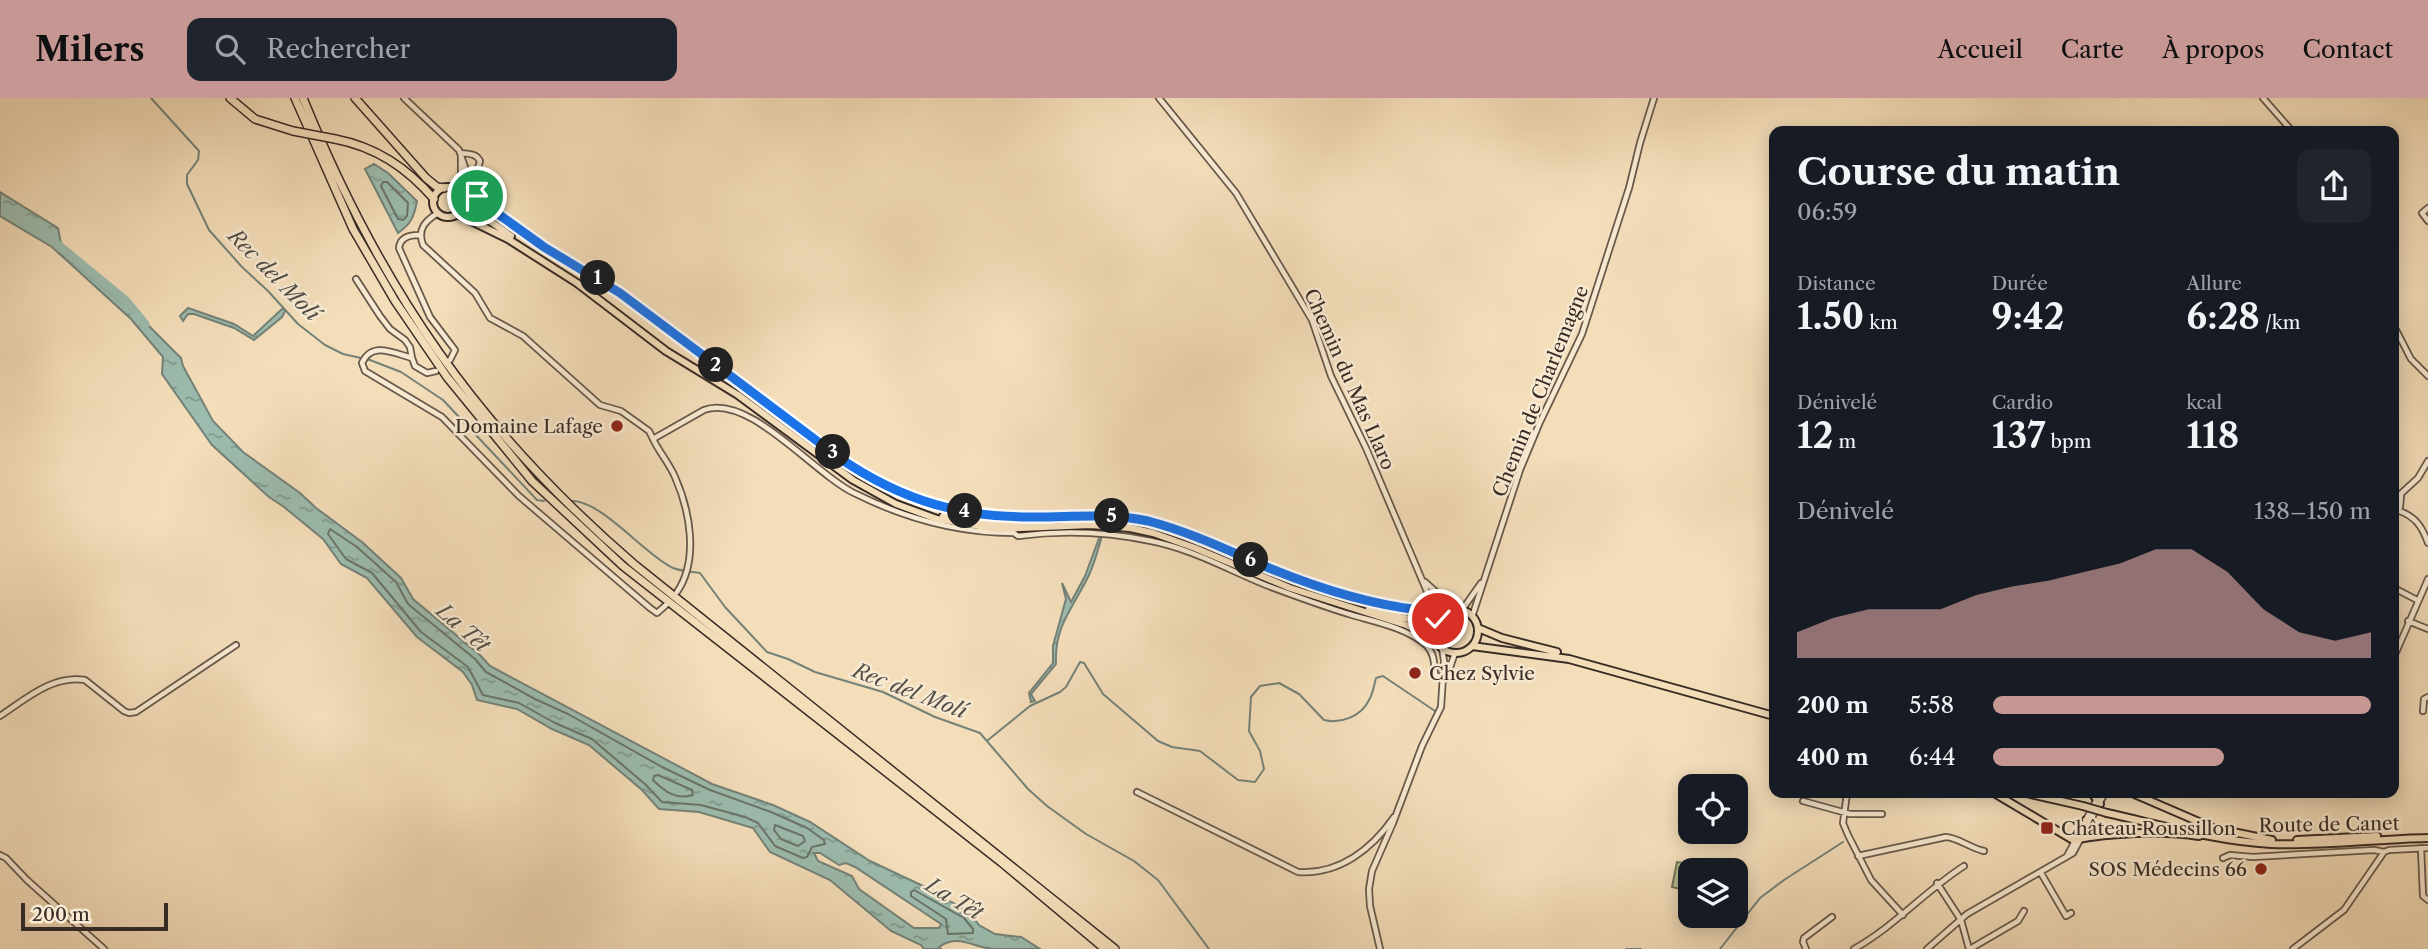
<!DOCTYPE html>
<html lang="fr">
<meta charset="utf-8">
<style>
body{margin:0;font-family:"Libre Caslon Text",serif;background:#20242c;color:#f1f3f6;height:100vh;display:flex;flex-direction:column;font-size:26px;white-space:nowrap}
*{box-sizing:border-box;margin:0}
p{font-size:23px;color:#9ea1a6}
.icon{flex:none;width:38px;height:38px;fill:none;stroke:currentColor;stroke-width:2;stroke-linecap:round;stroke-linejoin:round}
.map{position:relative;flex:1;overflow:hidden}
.sheet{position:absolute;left:1769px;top:28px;width:630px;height:672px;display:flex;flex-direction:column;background:#171b24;border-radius:14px;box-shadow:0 4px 18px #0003}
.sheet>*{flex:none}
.fabs{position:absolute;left:1678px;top:676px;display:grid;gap:14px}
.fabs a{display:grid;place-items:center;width:70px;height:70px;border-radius:14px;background:#171b24;box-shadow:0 4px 18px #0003;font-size:35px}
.scale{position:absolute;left:21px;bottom:18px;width:147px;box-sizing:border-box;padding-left:7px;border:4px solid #382b26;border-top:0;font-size:19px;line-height:24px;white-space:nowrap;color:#382b26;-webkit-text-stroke:5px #f8ead2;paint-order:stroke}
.pin{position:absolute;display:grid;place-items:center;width:60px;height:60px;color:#fff;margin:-30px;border:4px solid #fff;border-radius:50%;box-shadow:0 2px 7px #0007}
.km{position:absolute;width:35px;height:35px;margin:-18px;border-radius:50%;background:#222;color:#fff;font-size:19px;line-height:35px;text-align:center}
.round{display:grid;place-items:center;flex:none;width:74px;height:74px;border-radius:14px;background:#20242c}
.overview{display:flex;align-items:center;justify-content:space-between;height:119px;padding:0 28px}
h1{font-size:38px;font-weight:700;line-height:52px}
.figures{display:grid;grid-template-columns:repeat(3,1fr);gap:10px;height:119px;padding:7px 28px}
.figures div{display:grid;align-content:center}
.figures b{font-size:35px;font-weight:700}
.figures small{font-size:19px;font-weight:400}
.figures p{font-size:19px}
.chart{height:196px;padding:14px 28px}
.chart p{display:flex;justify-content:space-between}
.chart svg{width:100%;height:126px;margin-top:7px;fill:#c59692;opacity:.7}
ul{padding:0 28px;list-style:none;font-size:23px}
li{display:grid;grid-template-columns:112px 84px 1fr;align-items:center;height:52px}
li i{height:18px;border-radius:9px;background:#c59692}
header{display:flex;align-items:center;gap:42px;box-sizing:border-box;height:98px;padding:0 35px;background:#c59692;color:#111}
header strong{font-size:33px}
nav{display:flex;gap:38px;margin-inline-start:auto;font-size:24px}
.search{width:490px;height:63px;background:#20242c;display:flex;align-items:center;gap:18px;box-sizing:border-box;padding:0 24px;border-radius:14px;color:#9ea1a6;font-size:26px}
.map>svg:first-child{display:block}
.garden{fill:#b8c292;stroke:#78765c;stroke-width:2}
.water{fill:url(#water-ripples);stroke:#748278;stroke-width:2;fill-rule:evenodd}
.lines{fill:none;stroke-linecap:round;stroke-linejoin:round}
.shore{stroke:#6a746a;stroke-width:2}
.stream{stroke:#748278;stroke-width:2}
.river{stroke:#9cbcaf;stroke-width:9}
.minor-casing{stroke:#67584b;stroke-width:8}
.major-casing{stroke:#382b26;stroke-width:10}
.highway-casing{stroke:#382b26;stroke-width:10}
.minor{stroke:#f8ead2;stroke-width:4.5}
.major{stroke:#f4deba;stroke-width:6}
.highway{stroke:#f4deba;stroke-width:7}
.major-bridge-casing{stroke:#382b26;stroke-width:10;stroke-linecap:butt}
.highway-bridge-casing{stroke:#382b26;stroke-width:10;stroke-linecap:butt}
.major-bridge{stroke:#f4deba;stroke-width:6}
.highway-bridge{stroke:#f4deba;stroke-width:7}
.route-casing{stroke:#fff;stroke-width:14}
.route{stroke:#1a73e8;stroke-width:9}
.poi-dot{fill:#8f2418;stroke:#f8ead2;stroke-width:2.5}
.labels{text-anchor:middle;stroke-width:5;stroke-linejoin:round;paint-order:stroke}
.street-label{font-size:19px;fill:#382b26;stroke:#f8ead2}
.poi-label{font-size:19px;fill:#382b26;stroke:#f8ead2;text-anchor:end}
.water-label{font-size:21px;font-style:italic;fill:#514f48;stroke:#f8ead2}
</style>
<header>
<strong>Milers</strong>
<div class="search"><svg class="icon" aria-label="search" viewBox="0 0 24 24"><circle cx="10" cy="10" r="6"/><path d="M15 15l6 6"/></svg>Rechercher</div>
<nav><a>Accueil</a><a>Carte</a><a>À propos</a><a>Contact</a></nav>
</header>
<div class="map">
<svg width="2428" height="851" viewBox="0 0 2428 851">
<defs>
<pattern id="water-ripples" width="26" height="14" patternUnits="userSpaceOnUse" patternTransform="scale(1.75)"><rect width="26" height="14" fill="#9cbcaf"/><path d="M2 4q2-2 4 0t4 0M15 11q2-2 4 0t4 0" fill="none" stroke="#80998e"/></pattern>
</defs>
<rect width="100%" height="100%" fill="#f4deba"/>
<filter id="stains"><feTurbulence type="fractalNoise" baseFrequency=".00286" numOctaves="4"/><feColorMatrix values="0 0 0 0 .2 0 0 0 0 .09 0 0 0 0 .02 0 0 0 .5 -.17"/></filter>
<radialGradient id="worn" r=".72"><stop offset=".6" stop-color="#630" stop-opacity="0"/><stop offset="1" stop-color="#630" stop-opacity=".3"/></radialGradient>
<!-- garden -->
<path class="garden" d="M1677,764L1691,766L1685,792L1672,789Z"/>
<!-- water -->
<path class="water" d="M374,66L388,75L417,103C414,119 411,126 398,135L365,71Z
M0,94L58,130L63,156L141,220L181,260L183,268L213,323L243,354L300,395L316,410L362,444L401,480L413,501L480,557L490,568L712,686L773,707L810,724L870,763L923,788L969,814L979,827L995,836L1021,839L1040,851C1024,851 1009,851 994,851C973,850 959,835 939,849L941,851H924L921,847L891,833L830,782L770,754L753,730L699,714L659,711L642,692L589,647L552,631L517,611L477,602L472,587L463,574L417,539L367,480L341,466L323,441L284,409L269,399L212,347L162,276L163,259L131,221L52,149L0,118ZM814,755H820L839,767L846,765L855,769L941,826L939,830H914L859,791L852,778L818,763Z
M188,210L234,226L253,238L283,210L285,213L282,219L254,242L234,230L194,216H188L183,223L180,218Z
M1103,434C1099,449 1095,464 1089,477C1073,510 1054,528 1056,566L1031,596L1035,603L1031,604L1029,595L1053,565V548L1066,501L1062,485L1071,504L1085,478L1101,435Z"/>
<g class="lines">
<!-- shore -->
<path class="shore" d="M383,84H387L408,105L407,118L403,122L398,121L381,88Z
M330,431L357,449L396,484L408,506L475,561L486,574L535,601L568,616L662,669L710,692L771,714L807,730L824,742L825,746L812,749L807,759L803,760L775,748L758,725L745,719L701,707L662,704L646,687L592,641L555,625L519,605L483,597L468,569L421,534L372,475L346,461L328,436Z
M658,677L692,692L693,697C676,702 665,694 653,682L654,678Z
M775,727L803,738L805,743L798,748L781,741L774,732Z
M914,792L964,820L973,831V835L948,836L946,821L911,798V794Z"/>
<!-- stream -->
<path class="stream" d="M151,0L199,53L198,62L187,77V86L209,132L242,169L268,193L298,226L325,247L343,256L370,262L401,274L443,302L537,402L544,403
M573,403C603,404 645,457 673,470C681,473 691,474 700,475L725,509L767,554L788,561L815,574L883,594L935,619L980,635L1028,691L1047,708L1086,736L1134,763L1158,782L1209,851
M988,642L1030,608L1060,594L1066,589L1080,564L1084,565L1103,596L1158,643L1172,649L1200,653L1238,682L1255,684L1264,671L1260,653L1249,633L1251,599L1260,588L1279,585L1299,596L1324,622C1340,626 1361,619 1369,602C1373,596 1374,587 1376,580L1383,578L1435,613
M1626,851H1641
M1720,851L1760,800L1784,782L1843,744"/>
<!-- river -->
<path class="river" d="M52,142L126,203L145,226"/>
<defs>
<path id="minor" d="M404,0L459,52L466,72L460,95
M1159,0L1236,95L1312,222L1331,278L1366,350L1428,496L1442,516
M2263,0L2292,33
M460,55C469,56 476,55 480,63C474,85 470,91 487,108L561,160L620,195L841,361L892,391L924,403L989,417L1041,419L1121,418L1149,424L1197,439L1282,475L1331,492L1372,503L1420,512L1440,499
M451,90L461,79V59
M2428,110L2422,115L2428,123
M438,115C425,123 417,131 423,147L475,195L490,220L523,238L600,307L621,313L649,333L653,341L704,312C749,295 814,376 854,395C904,420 958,435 1014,435
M419,137C410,137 400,139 399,150L430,219L455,252L450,262
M356,181L380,218L390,231L405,242L410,249L412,260
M2394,228L2411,261L2428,278
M436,273L427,275L415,268L412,260C393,255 372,243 362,265L365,273L442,319L519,398L650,510L657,515L666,507
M653,341C659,354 669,365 675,379C690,413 699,462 677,494
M2394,402L2418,380L2428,363
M2397,412C2415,418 2422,428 2428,445
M2394,413L2400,409L2401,397
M1014,435L1018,438C1062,432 1108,434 1151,443C1193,451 1232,474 1271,489C1298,499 1325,509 1352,517C1376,524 1407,530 1426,547C1435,556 1434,566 1435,577L1446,581
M1425,484L1455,511
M2394,490L2417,502
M1462,512L1481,485
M1472,519L1520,372L1540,324L1582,236L1629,90L1640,45L1654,0
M2408,523L2428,531
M2394,559L2428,481
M1446,581L1455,555
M2423,613L2424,601L2428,599
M0,618C26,601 52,577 85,582L124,613L129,615L136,614L236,547
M1137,694L1298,774C1339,777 1372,751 1394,719
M1847,695L1843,725L1848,737L1871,782L1903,817
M1803,703L1850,716H1882
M2421,750L2423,798L2428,802
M0,757L6,760L27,782L104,851
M1858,758L1946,739C1959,740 1970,750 1984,753
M2067,758L2100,695
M2223,760L2230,757L2253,759L2374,752L2384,754
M2041,775L2066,818L2071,815
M1937,785L1961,822L1969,851
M1380,851L1370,808L1369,791L1372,773L1393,725L1422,648L1441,609L1444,563L1442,550
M1806,851L1803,844L1804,840L1832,819
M1854,851C1895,828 1925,793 1964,768
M1927,851L1967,816L2073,755L2105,695
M1970,851L2018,823L2024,813
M2293,851L2344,812L2384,754L2389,752L2428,750"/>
<path id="major" d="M433 104a15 15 0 1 1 30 0a15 15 0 1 1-30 0Z
M463,104L511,138
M457,116L508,141L577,185L666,253L738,297L853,382L896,406L937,421L998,431L1090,427L1130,430L1153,435L1195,450L1290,490L1406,527L1436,541
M943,418L980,425H1051
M1369,511C1387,515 1422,528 1438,521
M1434 533a22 22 0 1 1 44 0a22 22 0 1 1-44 0Z
M1478,530L1502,540L1557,554
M1472,548L1569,561L1774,618
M1994,695L2073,742C2111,735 2161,732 2199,738
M2026,695L2083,708
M2092,695L2100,706
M2132,695L2213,730L2272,742
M2107,715C2161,727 2216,743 2271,746C2324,748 2376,741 2428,740
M2086,722L2090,738
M2297,742L2377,738"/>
<path id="highway" d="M230,0L255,21L293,33
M295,0L353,131L395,203L447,279L532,383L623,468L1001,764L1105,851
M303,0C381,192 477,331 635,467L1115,851
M355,0L426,80L437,89L444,90
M335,41C376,49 406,69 434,101"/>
</defs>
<!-- minor casing -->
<use href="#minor" class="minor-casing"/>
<!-- major casing -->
<use href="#major" class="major-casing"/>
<!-- highway casing -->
<use href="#highway" class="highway-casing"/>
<!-- minor -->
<use href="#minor" class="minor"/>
<!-- major -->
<use href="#major" class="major"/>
<!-- highway -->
<use href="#highway" class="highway"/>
<defs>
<path id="major-bridge" d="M2083,708L2107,715"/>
<path id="highway-bridge" d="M293,33L335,41"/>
</defs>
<!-- major-bridge casing -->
<use href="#major-bridge" class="major-bridge-casing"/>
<!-- highway-bridge casing -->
<use href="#highway-bridge" class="highway-bridge-casing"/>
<!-- major-bridge -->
<use href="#major-bridge" class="major-bridge"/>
<!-- highway-bridge -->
<use href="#highway-bridge" class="highway-bridge"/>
</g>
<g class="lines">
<defs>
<path id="route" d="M477,98L487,108L544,149L620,195L841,361C903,403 962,420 1036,419C1074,419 1111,415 1148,423C1187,433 1225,451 1262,467C1312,488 1366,506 1420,512L1434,502L1442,516L1438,521"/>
</defs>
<!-- route casing -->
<use href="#route" class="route-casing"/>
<!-- route -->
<use href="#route" class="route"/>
</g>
<!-- markers -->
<g class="poi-dot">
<circle cx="617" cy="328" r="7"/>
<circle cx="1415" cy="575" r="7"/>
<rect x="2040" y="723" width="14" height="14" rx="3.5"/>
<circle cx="2261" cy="771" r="7"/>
</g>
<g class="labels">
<!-- street labels -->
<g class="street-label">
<text transform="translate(1350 281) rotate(66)" y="7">Chemin du Mas Llaro</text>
<text transform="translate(1540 293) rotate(-68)" y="7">Chemin de Charlemagne</text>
<text transform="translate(2329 726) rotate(-1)" y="7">Route de Canet</text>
</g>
<!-- poi labels -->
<g class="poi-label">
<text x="603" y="335">Domaine Lafage</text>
<text x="1429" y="582" text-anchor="start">Chez Sylvie</text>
<text x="2061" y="737" text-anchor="start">Château Roussillon</text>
<text x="2247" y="778">SOS Médecins 66</text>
</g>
<!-- water labels -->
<g class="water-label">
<text transform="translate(274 177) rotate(45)" y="7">Rec del Molí</text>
<text transform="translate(463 530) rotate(41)" y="7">La Têt</text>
<text transform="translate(910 593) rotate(21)" y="7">Rec del Molí</text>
<text transform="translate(954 801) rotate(31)" y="7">La Têt</text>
</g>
</g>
<rect width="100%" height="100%" filter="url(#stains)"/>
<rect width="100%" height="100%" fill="url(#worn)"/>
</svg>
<div class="fabs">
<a><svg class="icon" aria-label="locate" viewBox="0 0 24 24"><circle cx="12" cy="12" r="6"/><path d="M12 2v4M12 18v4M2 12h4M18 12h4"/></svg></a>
<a><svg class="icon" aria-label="layers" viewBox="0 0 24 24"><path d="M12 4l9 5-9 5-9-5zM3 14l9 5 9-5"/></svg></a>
</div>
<div class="scale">200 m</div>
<div class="pin" style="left:477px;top:98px;background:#1e9e55"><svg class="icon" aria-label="arrive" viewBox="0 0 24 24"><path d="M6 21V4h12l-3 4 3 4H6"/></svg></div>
<div class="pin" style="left:1438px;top:521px;background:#d93025"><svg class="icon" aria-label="check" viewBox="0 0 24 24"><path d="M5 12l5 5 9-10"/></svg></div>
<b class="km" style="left:598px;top:180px">1</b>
<b class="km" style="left:716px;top:267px">2</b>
<b class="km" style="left:833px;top:354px">3</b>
<b class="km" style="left:965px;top:413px">4</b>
<b class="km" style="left:1112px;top:418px">5</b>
<b class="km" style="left:1251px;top:462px">6</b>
<section class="sheet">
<div class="overview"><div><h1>Course du matin</h1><p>06:59</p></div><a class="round"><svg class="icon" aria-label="share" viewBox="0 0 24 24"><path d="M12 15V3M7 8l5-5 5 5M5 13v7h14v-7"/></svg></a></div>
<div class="figures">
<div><p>Distance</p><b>1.50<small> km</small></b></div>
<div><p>Durée</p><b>9:42</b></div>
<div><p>Allure</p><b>6:28<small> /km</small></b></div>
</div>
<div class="figures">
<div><p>Dénivelé</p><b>12<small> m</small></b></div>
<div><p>Cardio</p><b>137<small> bpm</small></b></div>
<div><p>kcal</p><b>118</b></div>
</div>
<div class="chart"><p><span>Dénivelé</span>138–150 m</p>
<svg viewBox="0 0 160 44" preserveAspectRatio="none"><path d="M0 44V35L10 30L20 27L30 27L40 27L50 22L60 19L70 17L80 14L90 11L100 6L110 6L120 14L130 27L140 35L150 38L160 35V44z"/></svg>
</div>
<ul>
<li><b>200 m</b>5:58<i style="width:100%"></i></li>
<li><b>400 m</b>6:44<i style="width:61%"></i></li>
</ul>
</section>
</div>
